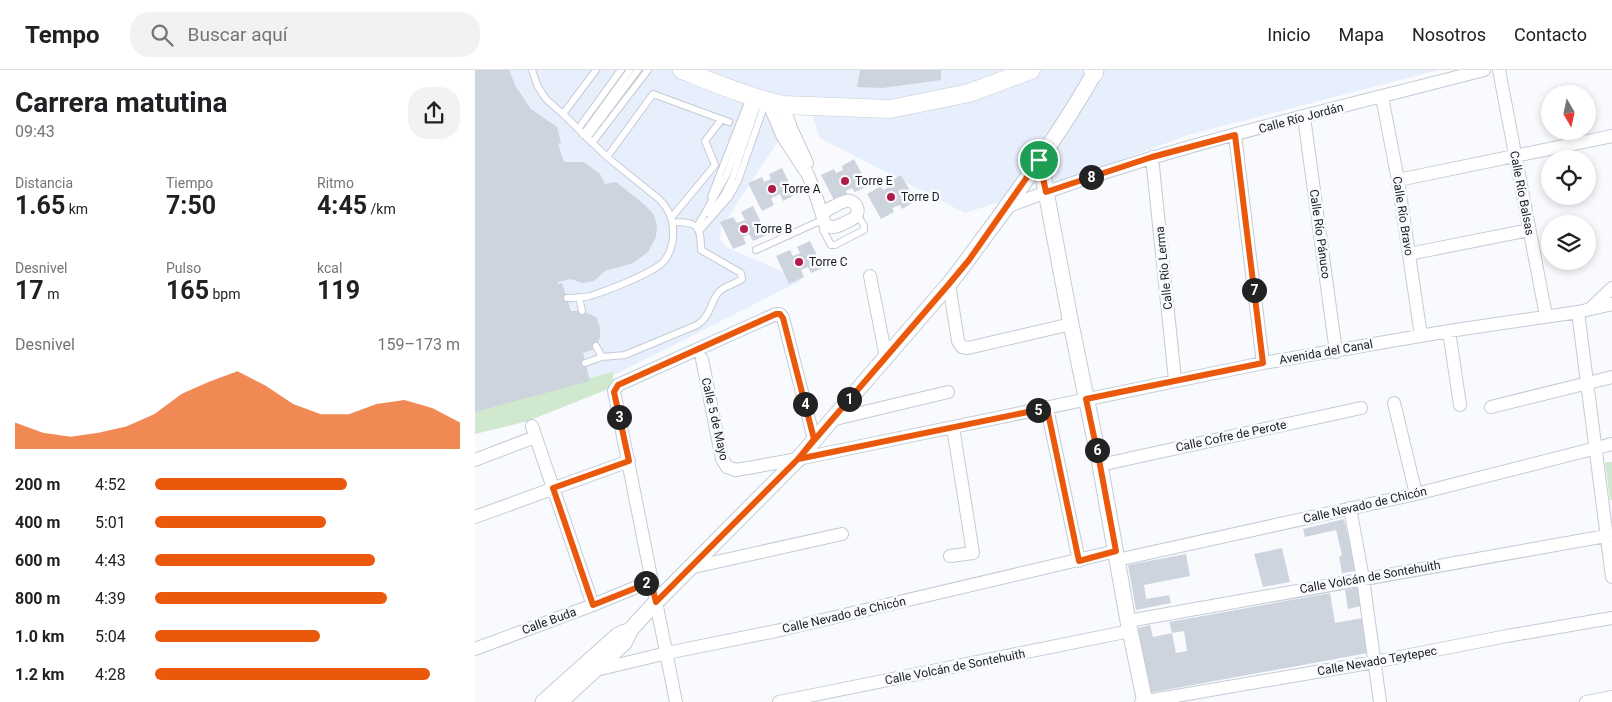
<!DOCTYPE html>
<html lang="es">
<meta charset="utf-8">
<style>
body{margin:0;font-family:Roboto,sans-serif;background:#f2f2f2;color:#202124;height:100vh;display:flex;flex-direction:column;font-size:19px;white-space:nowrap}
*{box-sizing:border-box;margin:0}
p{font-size:16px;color:#757577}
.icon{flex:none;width:28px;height:28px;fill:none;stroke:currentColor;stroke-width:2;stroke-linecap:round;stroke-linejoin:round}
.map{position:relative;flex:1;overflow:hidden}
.side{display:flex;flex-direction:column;background:#fff;width:475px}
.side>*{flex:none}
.needle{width:32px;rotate:171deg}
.buttons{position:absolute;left:1066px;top:15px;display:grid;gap:10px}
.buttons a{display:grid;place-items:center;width:55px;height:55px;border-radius:50%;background:#fff;box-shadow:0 2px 8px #0003;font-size:25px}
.pin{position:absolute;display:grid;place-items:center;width:42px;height:42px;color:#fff;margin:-21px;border:2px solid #fff;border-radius:50%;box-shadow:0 1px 5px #0007}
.km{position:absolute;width:25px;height:25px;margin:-12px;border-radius:50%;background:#222;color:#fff;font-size:14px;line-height:25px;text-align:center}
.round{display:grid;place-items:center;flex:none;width:52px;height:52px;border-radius:20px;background:#f2f2f2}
.headline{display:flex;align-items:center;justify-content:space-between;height:85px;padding:0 15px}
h1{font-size:28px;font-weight:700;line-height:38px}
.metrics{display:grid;grid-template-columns:repeat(3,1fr);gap:8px;height:85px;padding:5px 15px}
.metrics div{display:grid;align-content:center}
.metrics b{font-size:25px;font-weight:700}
.metrics small{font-size:14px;font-weight:400}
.metrics p{font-size:14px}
.chart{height:140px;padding:10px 15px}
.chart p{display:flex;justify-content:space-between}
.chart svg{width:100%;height:90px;margin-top:5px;fill:#ea580c;opacity:.7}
ul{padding:0 15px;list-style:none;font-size:16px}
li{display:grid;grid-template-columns:80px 60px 1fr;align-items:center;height:38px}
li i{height:12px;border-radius:6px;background:#ea580c}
header{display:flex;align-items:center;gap:30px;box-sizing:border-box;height:70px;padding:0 25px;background:#fff;border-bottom:1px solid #e0e0e0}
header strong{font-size:24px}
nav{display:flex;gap:28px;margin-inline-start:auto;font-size:18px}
.search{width:350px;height:45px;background:#f2f2f2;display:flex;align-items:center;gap:12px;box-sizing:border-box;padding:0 18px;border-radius:20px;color:#757577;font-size:19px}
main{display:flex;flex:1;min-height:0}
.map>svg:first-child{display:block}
.built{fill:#e7eefc}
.green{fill:#d0e9ce}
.building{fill:#ced4de}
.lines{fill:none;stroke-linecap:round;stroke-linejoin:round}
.service-casing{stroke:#c5cbd5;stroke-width:8}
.minor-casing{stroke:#c5cbd5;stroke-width:14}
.tertiary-casing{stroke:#c5cbd5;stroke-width:17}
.secondary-casing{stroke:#c5cbd5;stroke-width:19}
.service{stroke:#fff;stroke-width:6}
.minor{stroke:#fff;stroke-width:12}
.tertiary{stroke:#fff;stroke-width:15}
.secondary{stroke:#fff;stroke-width:18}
.route-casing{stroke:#fff;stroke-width:10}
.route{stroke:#ea580c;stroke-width:6}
.poi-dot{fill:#b01d46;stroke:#f8fafe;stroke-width:2}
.labels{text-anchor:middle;stroke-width:5;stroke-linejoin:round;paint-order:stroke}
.street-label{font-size:12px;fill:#1a1c1f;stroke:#f8fafe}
.poi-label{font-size:12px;fill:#1a1c1f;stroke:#f8fafe;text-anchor:start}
</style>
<header>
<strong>Tempo</strong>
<div class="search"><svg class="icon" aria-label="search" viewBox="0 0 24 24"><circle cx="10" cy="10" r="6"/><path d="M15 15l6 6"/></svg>Buscar aquí</div>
<nav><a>Inicio</a><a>Mapa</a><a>Nosotros</a><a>Contacto</a></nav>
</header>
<main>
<section class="side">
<div class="headline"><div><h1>Carrera matutina</h1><p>09:43</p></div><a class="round"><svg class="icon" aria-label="share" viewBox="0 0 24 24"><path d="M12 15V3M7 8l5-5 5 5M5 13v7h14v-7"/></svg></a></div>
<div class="metrics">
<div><p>Distancia</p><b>1.65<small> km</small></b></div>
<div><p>Tiempo</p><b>7:50</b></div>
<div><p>Ritmo</p><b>4:45<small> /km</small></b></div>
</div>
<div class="metrics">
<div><p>Desnivel</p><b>17<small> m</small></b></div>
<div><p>Pulso</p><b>165<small> bpm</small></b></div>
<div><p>kcal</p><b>119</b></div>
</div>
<div class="chart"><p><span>Desnivel</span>159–173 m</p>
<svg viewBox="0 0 160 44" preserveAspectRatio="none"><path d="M0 44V31L10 36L20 38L30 36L40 33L50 27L60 17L70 11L80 6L90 13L100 22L110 27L120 27L130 22L140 20L150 24L160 31V44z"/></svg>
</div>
<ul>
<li><b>200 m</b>4:52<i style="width:63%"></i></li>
<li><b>400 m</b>5:01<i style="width:56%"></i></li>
<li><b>600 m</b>4:43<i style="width:72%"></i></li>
<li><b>800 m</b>4:39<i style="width:76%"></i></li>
<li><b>1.0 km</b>5:04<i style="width:54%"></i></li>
<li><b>1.2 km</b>4:28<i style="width:90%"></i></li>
</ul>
</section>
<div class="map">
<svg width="1137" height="632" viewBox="0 0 1137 632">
<rect width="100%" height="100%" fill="#f8fafe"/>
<!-- built -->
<path class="built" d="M0,0H963L713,65L569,119L564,93L533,129L490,143L345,68L334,37L289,31L303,71L246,158L245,170L251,177L327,210L139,305L0,342Z"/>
<!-- green -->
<path class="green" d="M138,302V316L136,318L53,351L0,364V339Z
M1130,392H1137V430H1135Z"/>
<!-- building -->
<path class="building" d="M0,0H34L41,17L56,39L82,57L86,73L83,74L89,92H109L125,104L130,114L141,112L170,135L179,145L182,155L181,167L173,182L158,193L130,201L119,211L107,213L96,209L83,212V214L87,213L96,241H107L115,244L122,248L125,258V268L121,276L117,280L108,283L115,311L0,342Z
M385,0H466V10L408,18L382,17Z
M379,89L393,116L380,122L377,118L371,121L373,126L360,132L346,105L359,99L361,103L368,100L367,96Z
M307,98L320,125L308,131L305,124L296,128L299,135L287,141L273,113L287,107L289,112L296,109L294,104Z
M426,105L441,131L427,139L425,135L417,138L419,142L406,149L392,124L406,116L408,120L416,116L414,112Z
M278,136L292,165L278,171L274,164L268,167L271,174L258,179L245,152L258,147L262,153L270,150L266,142Z
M335,171L348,198L336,203L333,197L326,200L329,207L314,214L301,186L315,180L318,186L325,183L322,177Z
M869,449L881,501L867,503L864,487L867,485L861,460L830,467L828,459Z
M807,478L815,512L788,517L779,484Z
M711,484L715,506L669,515L671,529L694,525L696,533L661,540L653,495Z
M883,517L886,536L873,539L870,520Z
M855,523L860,553L888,548L893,583L674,623L663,558L675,555L678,567L697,563L701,583L712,581L709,561L697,563L694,552Z"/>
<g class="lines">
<defs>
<path id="service" d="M57,0L63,17L71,29L88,44L132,87L184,129C193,138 198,148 198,160C199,172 195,187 185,195C170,206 134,220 115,226C108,228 99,228 92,228
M88,44L121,0
M103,59L146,0
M108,65L155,0
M112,68L163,0
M117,73L173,0
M132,87L178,24L254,52
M236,127L275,27
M235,144L249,125L257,109L284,30
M196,148L240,95L230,71L247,49
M350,154L348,160L356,175H360L389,160V156L382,144
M222,157L251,106L280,29
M224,161L254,127L263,111L287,42L289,31
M281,180L347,150
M104,227L107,241
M127,287L150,285L222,255C235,247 235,234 243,223C248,216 261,214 267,209L266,203L226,180C226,155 222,152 198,152
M110,293L127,287L121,276"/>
<path id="minor" d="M1024,0L1071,246
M907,27L923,110L946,266
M293,32L308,67L333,105L338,117L350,154C357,159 360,157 368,154C372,151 378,150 381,146C386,139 379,129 371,131C367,132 363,134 360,136C354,138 351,140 347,145
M308,35L316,58L332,93
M829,47L861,282
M760,65L788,293
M677,87L700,310
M923,110L1137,66
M531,137C686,78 848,42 1009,0
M934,184L1054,160
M395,206L411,287
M474,214L483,271L487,277L493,278L596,254
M1116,238L1137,218
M1103,242L1137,507
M974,261L985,335
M227,289L247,389L252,397L261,400L323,389L788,293L974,261L1103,242L1137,234
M919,333L941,424
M1016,337L1137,307
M572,338L604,491
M356,350L473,322
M57,356L118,535
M0,390L60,367
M625,395L886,338
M875,438L888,509L905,632
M0,447L154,391
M475,486L498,483L478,357
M642,490L941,424L1137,374
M214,498L367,464
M653,551L1137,465
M0,579L118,535L176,511
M117,601L192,583L301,561L641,481
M201,632L139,321L143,315L301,244H305L308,248L339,369
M304,632L655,561
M666,632L899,592L1032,566L1137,548
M1111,632L1137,627"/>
<path id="tertiary" d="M565,90L596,254L625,395L653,551L670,632
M68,632L143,565L150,562
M85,632L149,573L156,559L181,532L323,389L474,214C491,193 506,171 522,150C557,102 592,52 621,0"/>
<path id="secondary" d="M207,0C240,13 273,27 308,35L415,39L494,23L556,0
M618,0L619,3"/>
</defs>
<!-- service casing -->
<use href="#service" class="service-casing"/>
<!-- minor casing -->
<use href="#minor" class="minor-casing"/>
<!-- tertiary casing -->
<use href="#tertiary" class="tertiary-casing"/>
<!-- secondary casing -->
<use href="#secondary" class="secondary-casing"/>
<!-- service -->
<use href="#service" class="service"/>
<!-- minor -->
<use href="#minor" class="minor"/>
<!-- tertiary -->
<use href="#tertiary" class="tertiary"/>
<!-- secondary -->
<use href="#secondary" class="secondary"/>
</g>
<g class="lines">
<defs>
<path id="route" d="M564,90L494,190L474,214L323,389L181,532L176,512L118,535L78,418L154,391L139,322L143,315L301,244H305L308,248L339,369L323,389L572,338L604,491L641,481L625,395L611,329L788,293L760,65L677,87L571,122L564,90"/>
</defs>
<!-- route casing -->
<use href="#route" class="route-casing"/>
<!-- route -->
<use href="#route" class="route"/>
</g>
<!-- markers -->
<g class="poi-dot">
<circle cx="370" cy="111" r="5"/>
<circle cx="297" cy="119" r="5"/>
<circle cx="416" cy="127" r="5"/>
<circle cx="269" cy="159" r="5"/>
<circle cx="324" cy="192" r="5"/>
</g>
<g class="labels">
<!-- street labels -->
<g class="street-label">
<text transform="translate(826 48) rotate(-15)" y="4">Calle Río Jordán</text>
<text transform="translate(1047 123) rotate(79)" y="4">Calle Río Balsas</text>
<text transform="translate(928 146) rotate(81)" y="4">Calle Río Bravo</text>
<text transform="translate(845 164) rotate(82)" y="4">Calle Río Pánuco</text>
<text transform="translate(689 198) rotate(-96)" y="4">Calle Río Lerma</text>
<text transform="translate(851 282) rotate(-10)" y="4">Avenida del Canal</text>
<text transform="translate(240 349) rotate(77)" y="4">Calle 5 de Mayo</text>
<text transform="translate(756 366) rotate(-12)" y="4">Calle Cofre de Perote</text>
<text transform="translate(890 435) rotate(-13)" y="4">Calle Nevado de Chicón</text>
<text transform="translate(895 507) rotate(-10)" y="4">Calle Volcán de Sontehuith</text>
<text transform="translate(369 545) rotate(-13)" y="4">Calle Nevado de Chicón</text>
<text transform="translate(74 551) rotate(-20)" y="4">Calle Buda</text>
<text transform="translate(902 591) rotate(-10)" y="4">Calle Nevado Teytepec</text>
<text transform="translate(480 597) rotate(-11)" y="4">Calle Volcán de Sontehuith</text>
</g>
<!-- poi labels -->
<g class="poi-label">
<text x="380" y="115">Torre E</text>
<text x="307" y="123">Torre A</text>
<text x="426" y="131">Torre D</text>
<text x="279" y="163">Torre B</text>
<text x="334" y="196">Torre C</text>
</g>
</g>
</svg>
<div class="buttons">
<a><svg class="needle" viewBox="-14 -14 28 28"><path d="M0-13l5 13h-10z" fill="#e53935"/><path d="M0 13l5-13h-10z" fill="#757577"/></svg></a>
<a><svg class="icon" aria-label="locate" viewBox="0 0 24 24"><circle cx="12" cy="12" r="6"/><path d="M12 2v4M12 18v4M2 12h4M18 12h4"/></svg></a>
<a><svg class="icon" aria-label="layers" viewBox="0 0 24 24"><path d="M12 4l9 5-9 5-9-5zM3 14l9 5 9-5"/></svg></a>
</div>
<div class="pin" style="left:564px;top:90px;background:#1e9e55"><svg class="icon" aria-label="arrive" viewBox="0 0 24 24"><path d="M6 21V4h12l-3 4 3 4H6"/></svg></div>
<b class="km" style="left:374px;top:329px">1</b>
<b class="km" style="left:171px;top:513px">2</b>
<b class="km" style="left:144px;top:347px">3</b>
<b class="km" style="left:330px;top:334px">4</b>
<b class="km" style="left:563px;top:340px">5</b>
<b class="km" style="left:622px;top:380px">6</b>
<b class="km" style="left:779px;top:220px">7</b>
<b class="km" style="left:616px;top:107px">8</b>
</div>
</main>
